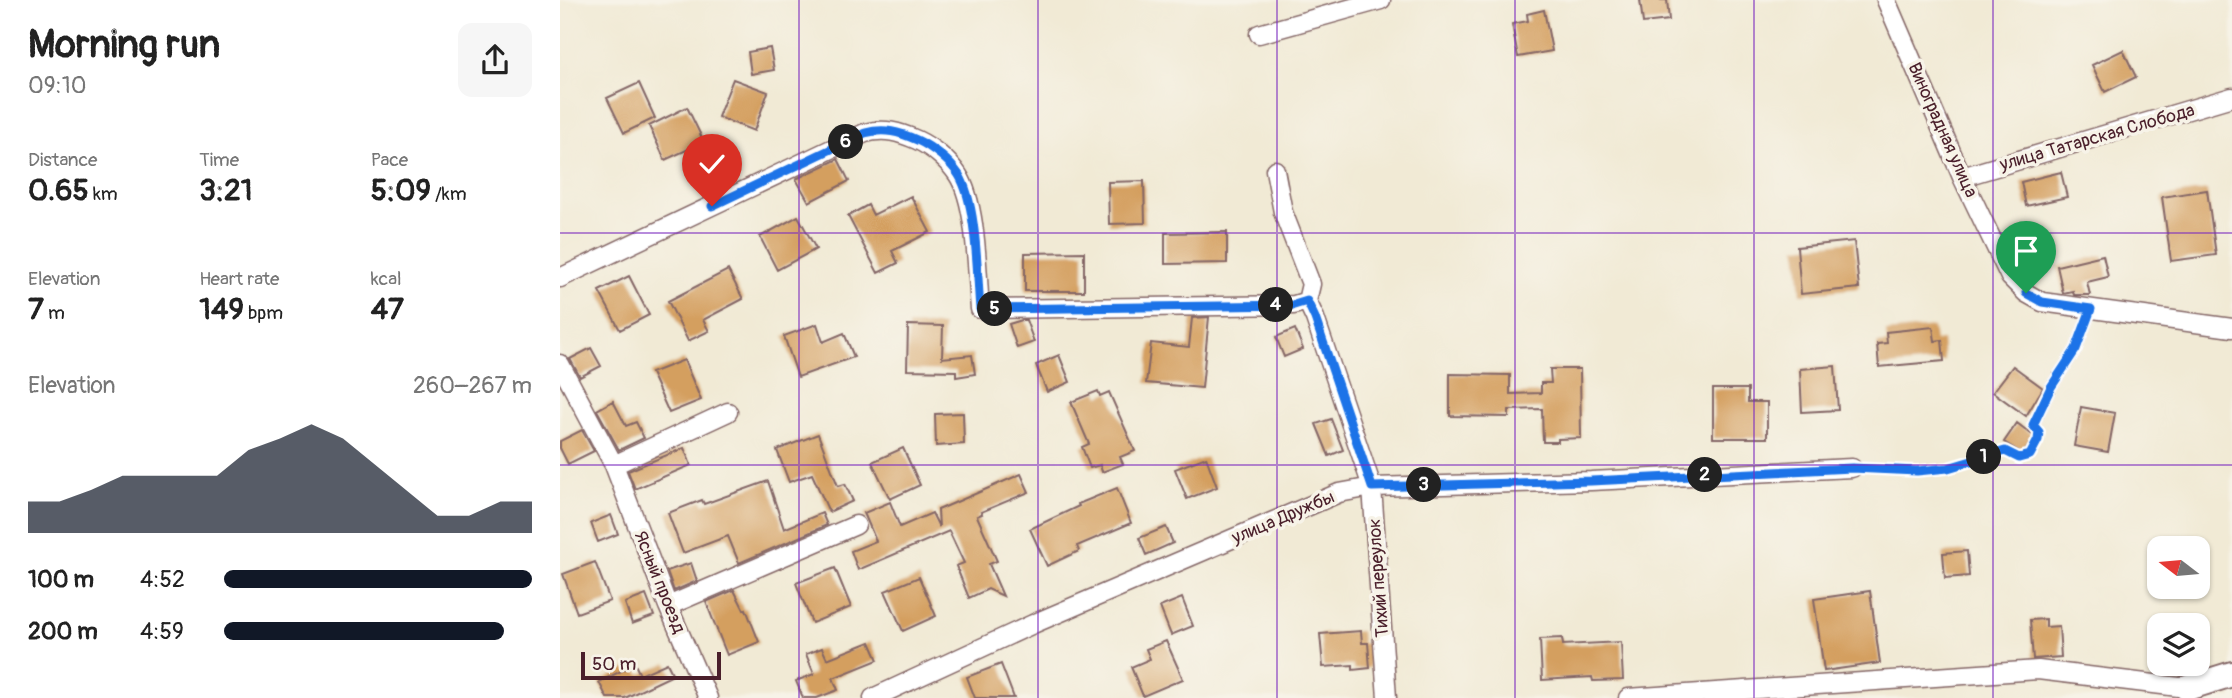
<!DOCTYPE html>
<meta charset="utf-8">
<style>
body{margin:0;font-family:Pangolin,sans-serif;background:#f6f6f6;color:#222;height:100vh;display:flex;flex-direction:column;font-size:26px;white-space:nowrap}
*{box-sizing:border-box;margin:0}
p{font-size:23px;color:#767676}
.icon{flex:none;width:38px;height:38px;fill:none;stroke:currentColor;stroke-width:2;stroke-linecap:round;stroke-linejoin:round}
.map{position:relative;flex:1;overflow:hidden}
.panel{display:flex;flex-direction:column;background:#fff;width:560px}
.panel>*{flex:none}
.needle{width:46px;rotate:286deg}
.fabs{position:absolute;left:1587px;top:536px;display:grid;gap:14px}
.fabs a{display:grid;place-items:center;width:63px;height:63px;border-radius:14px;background:#fff;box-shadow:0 2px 5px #0004;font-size:35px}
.scale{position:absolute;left:21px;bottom:18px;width:140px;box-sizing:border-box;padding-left:7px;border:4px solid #4a1f2b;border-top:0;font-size:19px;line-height:24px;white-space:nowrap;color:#4a1f2b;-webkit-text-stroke:5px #f7f3e8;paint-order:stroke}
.pin{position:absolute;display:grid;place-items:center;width:60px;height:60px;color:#fff;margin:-72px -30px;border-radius:50% 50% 50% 0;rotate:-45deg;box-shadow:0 0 7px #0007}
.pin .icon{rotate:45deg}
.km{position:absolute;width:35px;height:35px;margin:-18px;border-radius:50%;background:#222;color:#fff;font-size:19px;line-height:35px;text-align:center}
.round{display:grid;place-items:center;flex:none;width:74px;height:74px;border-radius:14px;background:#f6f6f6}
.head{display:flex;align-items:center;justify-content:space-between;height:119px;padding:0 28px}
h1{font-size:38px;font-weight:700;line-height:52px}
.figures{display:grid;grid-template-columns:repeat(3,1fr);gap:10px;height:119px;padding:7px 28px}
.figures div{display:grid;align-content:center}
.figures b{font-size:30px;font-weight:700}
.figures small{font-size:19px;font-weight:400}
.figures p{font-size:19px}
.chart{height:196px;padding:14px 28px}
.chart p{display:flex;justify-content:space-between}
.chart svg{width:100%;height:126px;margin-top:7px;fill:#111827;opacity:.7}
ul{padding:0 28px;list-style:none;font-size:23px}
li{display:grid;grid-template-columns:112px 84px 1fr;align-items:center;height:52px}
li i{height:18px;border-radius:9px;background:#111827}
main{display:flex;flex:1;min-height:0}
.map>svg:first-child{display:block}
.building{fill:#d49f5e}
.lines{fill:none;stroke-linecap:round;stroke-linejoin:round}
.lane-casing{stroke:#846666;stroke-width:12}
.street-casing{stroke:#846666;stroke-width:21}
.secondary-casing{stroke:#846666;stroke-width:28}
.path{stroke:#846666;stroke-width:3.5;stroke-dasharray:5 5;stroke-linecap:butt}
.lane{stroke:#fff;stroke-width:9}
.street{stroke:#fff;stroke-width:18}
.secondary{stroke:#fff;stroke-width:24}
.route-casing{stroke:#fff;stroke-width:14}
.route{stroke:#1a73e8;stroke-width:9}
.grid{fill:none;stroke:#7b2cbf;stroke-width:2;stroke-opacity:0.55}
.labels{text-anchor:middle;stroke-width:7;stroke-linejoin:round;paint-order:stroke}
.street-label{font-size:18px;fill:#4a1f2b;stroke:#f7f3e8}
</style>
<main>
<section class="panel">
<div class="head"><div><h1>Morning run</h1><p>09:10</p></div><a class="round"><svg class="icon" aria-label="share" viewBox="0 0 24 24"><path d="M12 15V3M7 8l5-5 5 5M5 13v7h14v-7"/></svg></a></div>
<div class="figures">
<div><p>Distance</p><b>0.65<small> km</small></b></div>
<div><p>Time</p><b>3:21</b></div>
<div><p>Pace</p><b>5:09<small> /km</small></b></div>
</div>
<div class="figures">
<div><p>Elevation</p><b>7<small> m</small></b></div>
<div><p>Heart rate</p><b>149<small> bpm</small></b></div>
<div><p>kcal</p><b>47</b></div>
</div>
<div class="chart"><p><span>Elevation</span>260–267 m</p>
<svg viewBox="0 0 160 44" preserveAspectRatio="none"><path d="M0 44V33L10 33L20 29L30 24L40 24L50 24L60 24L70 15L80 11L90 6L100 11L110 20L120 29L130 38L140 38L150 33L160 33V44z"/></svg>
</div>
<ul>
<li><b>100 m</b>4:52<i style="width:100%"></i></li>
<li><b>200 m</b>4:59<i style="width:91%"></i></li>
</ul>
</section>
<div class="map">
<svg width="1672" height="698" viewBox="0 0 1672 698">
<rect width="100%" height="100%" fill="#f7f3e8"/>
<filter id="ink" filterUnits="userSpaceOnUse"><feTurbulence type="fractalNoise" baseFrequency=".0143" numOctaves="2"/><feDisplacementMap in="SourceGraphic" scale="14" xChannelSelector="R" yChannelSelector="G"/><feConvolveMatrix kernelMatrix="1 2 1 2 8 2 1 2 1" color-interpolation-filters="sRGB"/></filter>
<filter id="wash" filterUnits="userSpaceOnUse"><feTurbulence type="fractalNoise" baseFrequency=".00686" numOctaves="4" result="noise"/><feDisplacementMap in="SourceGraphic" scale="28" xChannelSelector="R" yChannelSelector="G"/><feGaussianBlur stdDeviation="1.57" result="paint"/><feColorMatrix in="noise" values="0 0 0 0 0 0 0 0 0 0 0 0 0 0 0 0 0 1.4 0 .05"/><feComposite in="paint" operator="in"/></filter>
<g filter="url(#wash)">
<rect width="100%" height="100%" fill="#f1ead5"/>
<g id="blocks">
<!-- building -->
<path class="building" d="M1080,0H1107L1109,20L1083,23Z
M984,10L992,51L958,57L952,24L968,21L967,14Z
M210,48L214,70L191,74L188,52Z
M1563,50L1576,77L1545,92L1532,65Z
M173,79L208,92L194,131L158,117Z
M79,83L95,118L64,133L47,98Z
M127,107L144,142L105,160L89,126Z
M278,159L289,181L249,202L236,179Z
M1501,172L1507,197L1466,206L1461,182Z
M584,181L585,223L549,224L548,182Z
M1647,190L1656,255L1611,261L1602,197Z
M351,196L370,232L332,251L338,263L318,273L288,216L308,205L313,215Z
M238,216L256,249L217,270L200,237Z
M667,232V263L605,264V233Z
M1294,241L1299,288L1241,294L1237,247Z
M524,252V291H465V253Z
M1543,255L1548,277L1527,282L1530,295H1514L1513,291L1503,293L1497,266Z
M168,270L183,299L143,320L149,331L128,341L108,301Z
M69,276L89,315L60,330L39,291Z
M649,317L642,388L586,383L591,343L629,347L632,318Z
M462,320H466L474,342L457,348L449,324Z
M257,324L263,342L284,333L294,357L238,377L224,336Z
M348,325L383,326L382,358L412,355L415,374L396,377V371L347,370Z
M1373,327L1375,341L1382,340L1384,361L1319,367L1317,344L1327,343L1326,332Z
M735,329L743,349L724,357L716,337Z
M31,348L41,366L20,377L10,359Z
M499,355L510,382L487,392L476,365Z
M124,360L141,400L109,413L91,373Z
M1275,366L1278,410L1242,412L1240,369Z
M1453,366L1483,388L1466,416L1433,392Z
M990,369H1020L1021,438L998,439V442H983L982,409L949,410V417L890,416V374L950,375V394L981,393V383H991Z
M1153,389H1188V402H1207V438H1153Z
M538,391L540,396L549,392L575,451L560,457L563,464L542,472L540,465L530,468L522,447L529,444L511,402Z
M53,401L66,426L76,422L84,438L59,450L37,410Z
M1521,407L1555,413L1548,452L1514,446Z
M403,413L404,444L376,446L375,414Z
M771,419L783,450L769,456L756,424Z
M1457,423L1475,437L1463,454L1444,442Z
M22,430L34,451L8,464L0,448V441Z
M258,434L278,486L285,484L293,501L269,512L252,474L229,482L217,450Z
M124,448L131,465L75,489L68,471Z
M343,448L360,485L330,499L312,462Z
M646,457L657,487L627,499L615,469Z
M461,474L469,492L421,512L422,514L417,516L437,561L429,564L443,596L428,589L409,598L396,566L404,563L389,531L298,570L291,551L316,541L304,513L330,502L340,527L372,513L379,527L378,510Z
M208,481L224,529L262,513L267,525L179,563L168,536L123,553L108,513L142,500L144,504Z
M557,488L571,523L517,546L519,551L487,566L470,529L519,506L518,504Z
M51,515L58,534L38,542L31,523Z
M606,527L613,543L586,555L579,538Z
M1407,551L1409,576L1385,578L1383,553Z
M35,562L50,601L17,613L3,574Z
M131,563L137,581L114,591L107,571Z
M275,568L291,607L252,623L236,583Z
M359,577L376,616L343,631L325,591Z
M174,590L184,610L186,609L199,642L167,655L146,602Z
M1310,591L1320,663L1264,671L1254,599Z
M86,595L94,616L72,624L65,603Z
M622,598L633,626L611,635L600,607Z
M1486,619V627L1499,626L1501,657L1473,659L1470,620Z
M801,631L802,643H808L810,668L793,670V665L763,667L760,634Z
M1002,638L1003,645L1061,642L1063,680L1033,681L1032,677L982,680L980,639Z
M606,641L623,679L583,696L571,667L590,659L586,649Z
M310,642L318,660L273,678L278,690L257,698H243L236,681L254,674L246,654L262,648L267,659Z
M107,663L113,675L65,698H47L39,682L75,664L80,675Z
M441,664L454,698H415L407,677Z"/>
</g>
</g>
<g filter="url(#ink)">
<use href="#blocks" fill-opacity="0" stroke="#846666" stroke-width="2"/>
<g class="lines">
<defs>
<path id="lane" d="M1473,425L1491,387L1516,349L1531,309"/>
<path id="street" d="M1326,0L1402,177L1450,277L1466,293L1482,302L1672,328
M699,34L821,0
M1402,177L1672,97
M0,278L305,133C325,128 339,132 357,140C372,147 389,161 398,175C417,204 417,274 420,309L734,305L747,301L751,284L723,212L715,170
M747,301L755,318L812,487L827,698
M0,364L54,465L108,606L148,698
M54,465L168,412
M108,606L296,525
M313,698L473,624L779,493L812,487L1031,481L1292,468
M1068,698L1478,670L1627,688"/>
<path id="secondary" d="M1627,688L1672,674"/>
</defs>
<!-- lane casing -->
<use href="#lane" class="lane-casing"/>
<!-- street casing -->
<use href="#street" class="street-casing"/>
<!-- secondary casing -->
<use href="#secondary" class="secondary-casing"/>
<!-- path -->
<path class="path" d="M1308,469L1357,471L1388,468L1445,451L1459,458L1470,455L1479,436"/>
<!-- lane -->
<use href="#lane" class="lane"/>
<!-- street -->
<use href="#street" class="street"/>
<!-- secondary -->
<use href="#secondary" class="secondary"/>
</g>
</g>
<g class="lines" filter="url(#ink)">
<defs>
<path id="route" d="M152,206L305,133C325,128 339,132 357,140C372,147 390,161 399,175C417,204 417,274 420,309L734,305L747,301L755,318L812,487L1031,481L1292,468L1357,471L1388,468L1445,451L1459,458L1470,455L1478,440L1479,432L1473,425L1491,387L1516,349L1531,309L1482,302L1466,293"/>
</defs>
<!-- route casing -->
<use href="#route" class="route-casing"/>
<!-- route -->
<use href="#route" class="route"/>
</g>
<!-- grid -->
<path class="grid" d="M239,0V698M478,0V698M717,0V698M955,0V698M1194,0V698M1433,0V698M0,233H1672M0,465H1672"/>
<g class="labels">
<!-- street labels -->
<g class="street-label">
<text transform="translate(1383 130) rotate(66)" y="6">Виноградная улица</text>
<text transform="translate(1537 137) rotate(-16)" y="6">улица Татарская Слобода</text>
<text transform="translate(723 517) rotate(-23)" y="6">улица Дружбы</text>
<text transform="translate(818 578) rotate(-94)" y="6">Тихий переулок</text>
<text transform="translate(100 582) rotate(68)" y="6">Ясный проезд</text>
</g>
</g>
</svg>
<div class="fabs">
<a><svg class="needle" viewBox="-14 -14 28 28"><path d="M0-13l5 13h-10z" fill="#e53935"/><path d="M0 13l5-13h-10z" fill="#767676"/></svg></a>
<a><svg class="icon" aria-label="layers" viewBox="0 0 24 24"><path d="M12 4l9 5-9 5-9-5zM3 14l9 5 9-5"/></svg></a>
</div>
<div class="scale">50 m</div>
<div class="pin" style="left:1466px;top:293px;background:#1e9e55"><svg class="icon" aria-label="arrive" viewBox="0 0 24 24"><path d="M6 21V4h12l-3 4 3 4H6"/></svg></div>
<div class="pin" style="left:152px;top:206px;background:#d93025"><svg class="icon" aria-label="check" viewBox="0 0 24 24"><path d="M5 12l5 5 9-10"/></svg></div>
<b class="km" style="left:1424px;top:457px">1</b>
<b class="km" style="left:1145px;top:475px">2</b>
<b class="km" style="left:864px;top:485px">3</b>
<b class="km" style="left:716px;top:305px">4</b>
<b class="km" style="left:435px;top:309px">5</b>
<b class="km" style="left:286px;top:142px">6</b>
</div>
</main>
